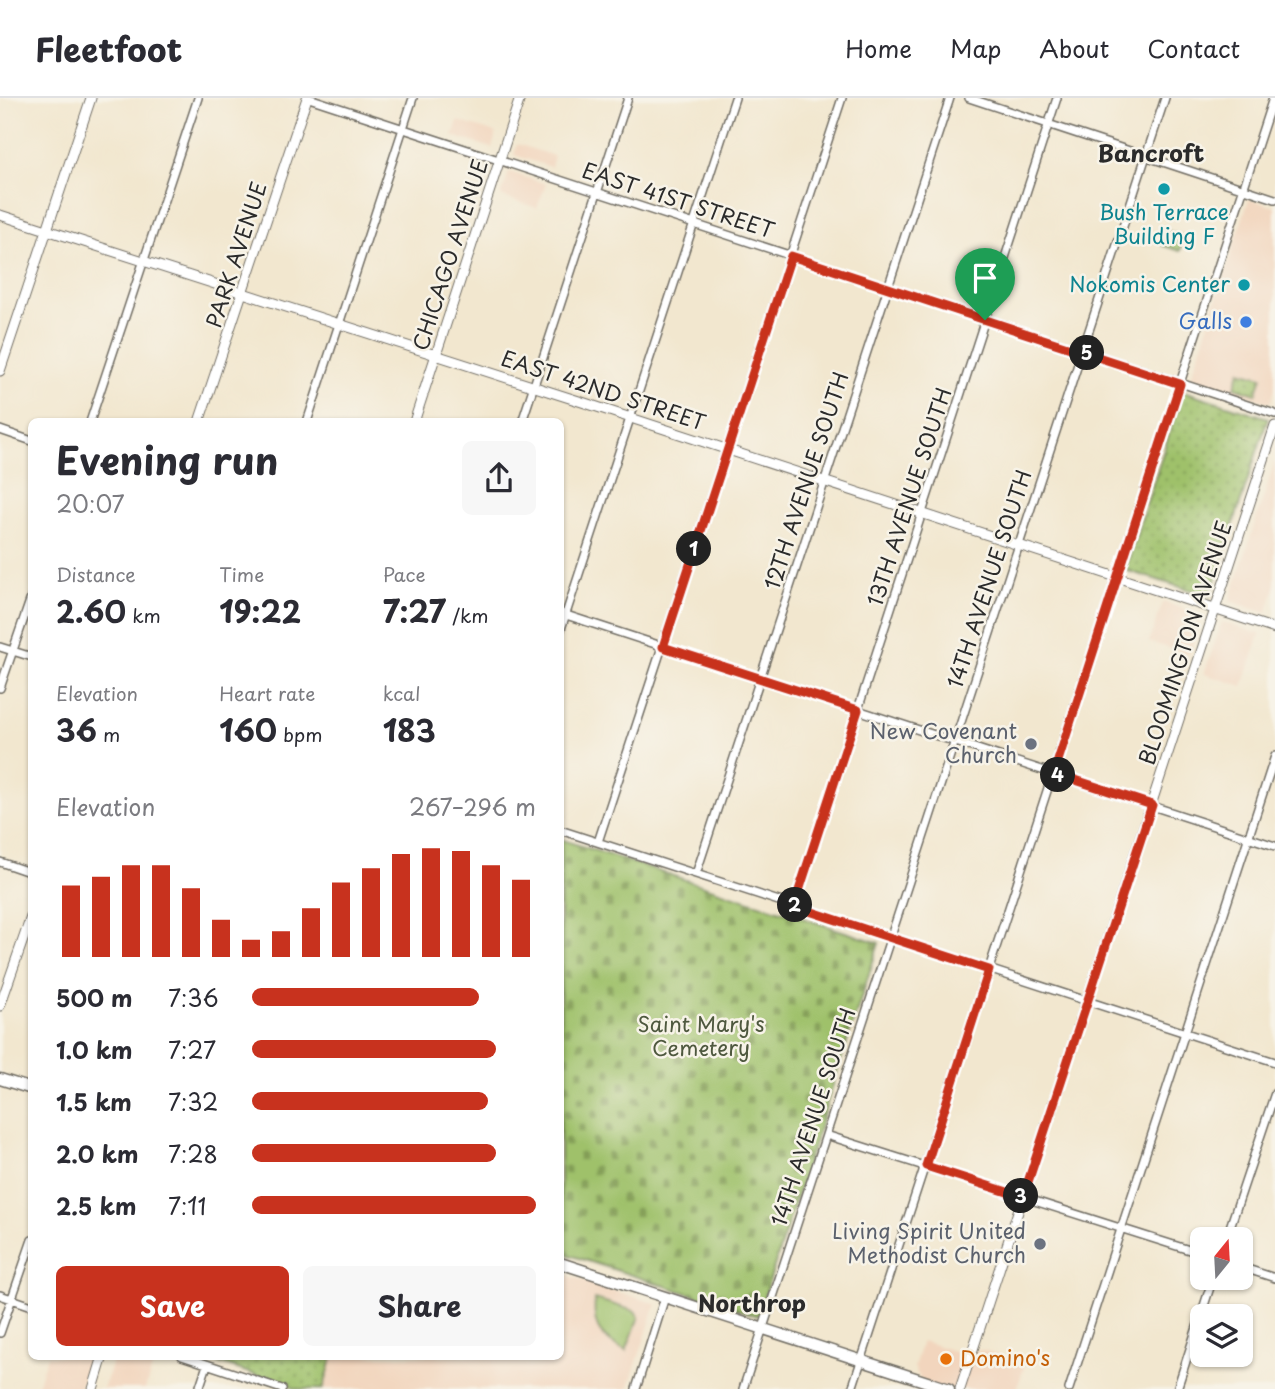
<!DOCTYPE html>
<meta charset="utf-8">
<style>
body{margin:0;font-family:"Playpen Sans",sans-serif;background:#f7f7f7;color:#2b2b33;height:100vh;display:flex;flex-direction:column;font-size:26px;white-space:nowrap}
*{box-sizing:border-box;margin:0}
p{font-size:23px;color:#7c7c81}
.icon{flex:none;width:38px;height:38px;fill:none;stroke:currentColor;stroke-width:2;stroke-linecap:round;stroke-linejoin:round}
.map{position:relative;flex:1;overflow:hidden}
.drawer{position:absolute;left:28px;top:320px;width:536px;height:942px;display:flex;flex-direction:column;background:#fff;border-radius:10px;box-shadow:0 2px 5px #0004}
.drawer>*{flex:none}
.needle{width:46px;rotate:18deg}
.controls{position:absolute;left:1190px;top:1129px;display:grid;gap:14px}
.controls a{display:grid;place-items:center;width:63px;height:63px;border-radius:10px;background:#fff;box-shadow:0 2px 5px #0004;font-size:35px}
.pin{position:absolute;display:grid;place-items:center;width:60px;height:60px;color:#fff;margin:-72px -30px;border-radius:50% 50% 50% 0;rotate:-45deg;box-shadow:0 0 7px #0007}
.pin .icon{rotate:45deg}
.km{position:absolute;width:35px;height:35px;margin:-18px;border-radius:50%;background:#222;color:#fff;font-size:19px;line-height:35px;text-align:center}
.round{display:grid;place-items:center;flex:none;width:74px;height:74px;border-radius:10px;background:#f7f7f7}
.summary{display:flex;align-items:center;justify-content:space-between;height:119px;padding:0 28px}
h1{font-size:38px;font-weight:700;line-height:52px}
.figures{display:grid;grid-template-columns:repeat(3,1fr);gap:10px;height:119px;padding:7px 28px}
.figures div{display:grid;align-content:center}
.figures b{font-size:30px;font-weight:700}
.figures small{font-size:19px;font-weight:400}
.figures p{font-size:19px}
.chart{height:196px;padding:14px 28px}
.chart p{display:flex;justify-content:space-between}
.chart svg{width:100%;height:126px;margin-top:7px;stroke:#c8321e;stroke-width:6}
.primary-button{display:flex;gap:14px;margin-top:auto;padding:14px 28px}
.primary-button a{flex:1;height:80px;border-radius:10px;background:#c8321e;color:#fff;font-size:28px;font-weight:700;line-height:80px;text-align:center}
.primary-button a+a{background:#f7f7f7;color:#2b2b33}
ul{padding:0 28px;list-style:none;font-size:23px}
li{display:grid;grid-template-columns:112px 84px 1fr;align-items:center;height:52px}
li i{height:18px;border-radius:9px;background:#c8321e}
header{display:flex;align-items:center;gap:42px;box-sizing:border-box;height:98px;padding:0 35px;background:#fff;border-bottom:2px solid #e1e1e2}
header strong{font-size:33px}
nav{display:flex;gap:38px;margin-inline-start:auto;font-size:24px}
.map>svg:first-child{display:block}
.built{fill:#f2d5bd}
.cemetery{fill:url(#cemetery-stones);stroke:#65764a;stroke-width:2}
.park{fill:url(#park-dots);stroke:#65764a;stroke-width:2}
.pitch{fill:#9fc16a;stroke:#65764a;stroke-width:2}
.lines{fill:none;stroke-linecap:round;stroke-linejoin:round}
.minor-casing{stroke:#716d64;stroke-width:10}
.tertiary-casing{stroke:#716d64;stroke-width:11}
.secondary-casing{stroke:#716d64;stroke-width:13}
.minor{stroke:#fff;stroke-width:7}
.tertiary{stroke:#fff;stroke-width:9}
.secondary{stroke:#fff;stroke-width:10}
.route-casing{stroke:#fff;stroke-width:14}
.route{stroke:#c8321e;stroke-width:9}
.culture-dot{fill:#0f9aa8;stroke:#f7f3e8;stroke-width:2.5}
.shop-dot{fill:#3f7fe0;stroke:#f7f3e8;stroke-width:2.5}
.worship-dot{fill:#6b7280;stroke:#f7f3e8;stroke-width:2.5}
.food-dot{fill:#e8710a;stroke:#f7f3e8;stroke-width:2.5}
.labels{text-anchor:middle;stroke-width:5;stroke-linejoin:round;paint-order:stroke}
.street-label{font-size:21px;fill:#2b2b2b;stroke:#f7f3e8}
.culture-label{font-size:21px;fill:#0d838f;stroke:#f7f3e8}
.shop-label{font-size:21px;fill:#366cbe;stroke:#f7f3e8;text-anchor:end}
.worship-label{font-size:21px;fill:#5b616d;stroke:#f7f3e8;text-anchor:end}
.park-label{font-size:21px;fill:#4e583e;stroke:#f7f3e8}
.food-label{font-size:21px;fill:#c56008;stroke:#f7f3e8;text-anchor:start}
.neighbourhood-label{font-size:23px;font-weight:bold;fill:#2b2b2b;stroke:#f7f3e8}
</style>
<header>
<strong>Fleetfoot</strong>
<nav><a>Home</a><a>Map</a><a>About</a><a>Contact</a></nav>
</header>
<div class="map">
<svg width="1275" height="1291" viewBox="0 0 1275 1291">
<defs>
<pattern id="cemetery-stones" width="16" height="16" patternUnits="userSpaceOnUse" patternTransform="scale(1.75)"><rect width="16" height="16" fill="#9fc16a"/><path d="M2 7V4a2 2 0 0 1 4 0v3zM10 15v-3a2 2 0 0 1 4 0v3z" fill="#829d57"/></pattern>
<pattern id="park-dots" width="8" height="8" patternUnits="userSpaceOnUse" patternTransform="scale(1.75)"><rect width="8" height="8" fill="#9fc16a"/><path d="M2 2h.1M6 6h.1" fill="none" stroke="#829d57" stroke-width="1.8" stroke-linecap="round"/></pattern>
</defs>
<rect width="100%" height="100%" fill="#f7f3e8"/>
<filter id="ink" filterUnits="userSpaceOnUse"><feTurbulence type="fractalNoise" baseFrequency=".0143" numOctaves="2"/><feDisplacementMap in="SourceGraphic" scale="14" xChannelSelector="R" yChannelSelector="G"/><feConvolveMatrix kernelMatrix="1 2 1 2 8 2 1 2 1" color-interpolation-filters="sRGB"/></filter>
<filter id="wash" filterUnits="userSpaceOnUse"><feTurbulence type="fractalNoise" baseFrequency=".00686" numOctaves="4" result="noise"/><feDisplacementMap in="SourceGraphic" scale="28" xChannelSelector="R" yChannelSelector="G"/><feGaussianBlur stdDeviation="1.57" result="paint"/><feColorMatrix in="noise" values="0 0 0 0 0 0 0 0 0 0 0 0 0 0 0 0 0 1.4 0 .05"/><feComposite in="paint" operator="in"/></filter>
<g filter="url(#wash)">
<rect width="100%" height="100%" fill="#f2e7cf"/>
<!-- built -->
<path class="built" d="M458,23L496,35L492,50L453,38Z
M517,46L554,58L551,69L514,57Z
M509,74L546,86L537,110L501,98Z
M1249,101L1275,109V291L1270,305L1191,280Z
M1275,363V490L1267,515L1230,503Z
M1163,504L1201,517L1189,556L1149,544Z
M1222,524L1260,536L1243,588L1204,576Z
M560,1175L656,1206L628,1291H323L333,1258H560Z
M922,1243L957,1254L983,1252L1025,1265L1017,1291H926L914,1269Z
M47,1258H90L79,1291H36Z
M114,1258H156L145,1291H103Z"/>
<!-- cemetery -->
<path class="cemetery" d="M560,741L879,845L758,1218L560,1154Z"/>
<!-- park -->
<path class="park" d="M1167,133L1185,139L1180,153L1162,147Z
M1240,273L1262,279L1256,296L1235,289Z
M1183,293L1268,320L1210,498L1125,472Z
M198,1258H333L323,1291H298Z"/>
<!-- pitch -->
<path class="pitch" d="M595,1201L635,1213L639,1219L626,1253C601,1239 592,1232 595,1201Z"/>
</g>
<g filter="url(#ink)">
<g class="lines">
<defs>
<path id="minor" d="M309,0L1275,316
M969,0L1275,101
M90,324L198,0
M307,324L413,0
M522,324L628,0
M0,332L32,343
M560,515L1275,748
M560,534L735,0
M0,549L32,559
M0,590L32,497
M560,732L1275,964
M598,744L842,0
M0,764L32,775
M696,776L950,0
M794,808L1057,0
M826,1037L1202,1156
M1226,1141L1275,995
M1241,1169L1275,1180
M0,1197L32,1208
M0,1235L32,1142
M182,1258L282,1291
M199,1291L207,1267
M636,1291L665,1199
M743,1291L1165,0
M852,1291L1273,0
M1069,1291L1275,658
M1177,1291L1213,1180"/>
<path id="tertiary" d="M0,117L582,304L1275,531
M0,273L91,0
M199,324L307,0
M414,324L520,0
M0,908L32,816
M93,1291L103,1258
M960,1291L1275,328"/>
<path id="secondary" d="M0,981L32,991
M560,1165L949,1291"/>
</defs>
<!-- minor casing -->
<use href="#minor" class="minor-casing"/>
<!-- tertiary casing -->
<use href="#tertiary" class="tertiary-casing"/>
<!-- secondary casing -->
<use href="#secondary" class="secondary-casing"/>
<!-- minor -->
<use href="#minor" class="minor"/>
<!-- tertiary -->
<use href="#tertiary" class="tertiary"/>
<!-- secondary -->
<use href="#secondary" class="secondary"/>
</g>
</g>
<g class="lines" filter="url(#ink)">
<defs>
<path id="route" d="M791,158L1180,286L1054,675L1152,707L1023,1099L926,1068L989,872L794,808L858,612L663,549Z"/>
</defs>
<!-- route casing -->
<use href="#route" class="route-casing"/>
<!-- route -->
<use href="#route" class="route"/>
</g>
<!-- markers -->
<g class="culture-dot">
<circle cx="1164" cy="91" r="7"/>
<circle cx="1244" cy="187" r="7"/>
</g>
<circle class="shop-dot" cx="1246" cy="224" r="7"/>
<g class="worship-dot">
<circle cx="1031" cy="646" r="7"/>
<circle cx="1040" cy="1146" r="7"/>
</g>
<circle class="food-dot" cx="946" cy="1261" r="7"/>
<g class="labels">
<!-- street labels -->
<g class="street-label">
<text transform="translate(678 103) rotate(18)" y="7">EAST 41ST STREET</text>
<text transform="translate(237 157) rotate(-72)" y="7">PARK AVENUE</text>
<text transform="translate(451 157) rotate(-72)" y="7">CHICAGO AVENUE</text>
<text transform="translate(603 293) rotate(18)" y="7">EAST 42ND STREET</text>
<text transform="translate(807 383) rotate(-72)" y="7">12TH AVENUE SOUTH</text>
<text transform="translate(910 399) rotate(-72)" y="7">13TH AVENUE SOUTH</text>
<text transform="translate(990 481) rotate(-72)" y="7">14TH AVENUE SOUTH</text>
<text transform="translate(1186 545) rotate(-72)" y="7">BLOOMINGTON AVENUE</text>
<text transform="translate(814 1019) rotate(-72)" y="7">14TH AVENUE SOUTH</text>
</g>
<!-- culture labels -->
<g class="culture-label">
<text x="1164" y="122">Bush Terrace<tspan x="1164" dy="24">Building F</tspan></text>
<text x="1230" y="194" text-anchor="end">Nokomis Center</text>
</g>
<!-- shop labels -->
<g class="shop-label">
<text x="1232" y="231">Galls</text>
</g>
<!-- worship labels -->
<g class="worship-label">
<text x="1017" y="641">New Covenant<tspan x="1017" dy="24">Church</tspan></text>
<text x="1026" y="1141">Living Spirit United<tspan x="1026" dy="24">Methodist Church</tspan></text>
</g>
<!-- park labels -->
<g class="park-label">
<text x="701" y="934">Saint Mary's<tspan x="701" dy="24">Cemetery</tspan></text>
</g>
<!-- food labels -->
<g class="food-label">
<text x="960" y="1268">Domino's</text>
</g>
<!-- neighbourhood labels -->
<g class="neighbourhood-label">
<text x="1151" y="64">Bancroft</text>
<text x="752" y="1214">Northrop</text>
</g>
</g>
</svg>
<div class="controls">
<a><svg class="needle" viewBox="-14 -14 28 28"><path d="M0-13l5 13h-10z" fill="#e53935"/><path d="M0 13l5-13h-10z" fill="#7c7c81"/></svg></a>
<a><svg class="icon" aria-label="layers" viewBox="0 0 24 24"><path d="M12 4l9 5-9 5-9-5zM3 14l9 5 9-5"/></svg></a>
</div>
<div class="pin" style="left:985px;top:222px;background:#1e9e55"><svg class="icon" aria-label="arrive" viewBox="0 0 24 24"><path d="M6 21V4h12l-3 4 3 4H6"/></svg></div>
<b class="km" style="left:694px;top:451px">1</b>
<b class="km" style="left:795px;top:807px">2</b>
<b class="km" style="left:1021px;top:1098px">3</b>
<b class="km" style="left:1058px;top:677px">4</b>
<b class="km" style="left:1087px;top:255px">5</b>
<section class="drawer">
<div class="summary"><div><h1>Evening run</h1><p>20:07</p></div><a class="round"><svg class="icon" aria-label="share" viewBox="0 0 24 24"><path d="M12 15V3M7 8l5-5 5 5M5 13v7h14v-7"/></svg></a></div>
<div class="figures">
<div><p>Distance</p><b>2.60<small> km</small></b></div>
<div><p>Time</p><b>19:22</b></div>
<div><p>Pace</p><b>7:27<small> /km</small></b></div>
</div>
<div class="figures">
<div><p>Elevation</p><b>36<small> m</small></b></div>
<div><p>Heart rate</p><b>160<small> bpm</small></b></div>
<div><p>kcal</p><b>183</b></div>
</div>
<div class="chart"><p><span>Elevation</span>267–296 m</p>
<svg viewBox="0 0 160 44" preserveAspectRatio="none"><path d="M5 44V19M15 44V16M25 44V12M35 44V12M45 44V20M55 44V31M65 44V38M75 44V35M85 44V27M95 44V18M105 44V13M115 44V8M125 44V6M135 44V7M145 44V12M155 44V17"/></svg>
</div>
<ul>
<li><b>500 m</b>7:36<i style="width:80%"></i></li>
<li><b>1.0 km</b>7:27<i style="width:86%"></i></li>
<li><b>1.5 km</b>7:32<i style="width:83%"></i></li>
<li><b>2.0 km</b>7:28<i style="width:86%"></i></li>
<li><b>2.5 km</b>7:11<i style="width:100%"></i></li>
</ul>
<div class="primary-button"><a>Save</a><a>Share</a></div>
</section>
</div>
